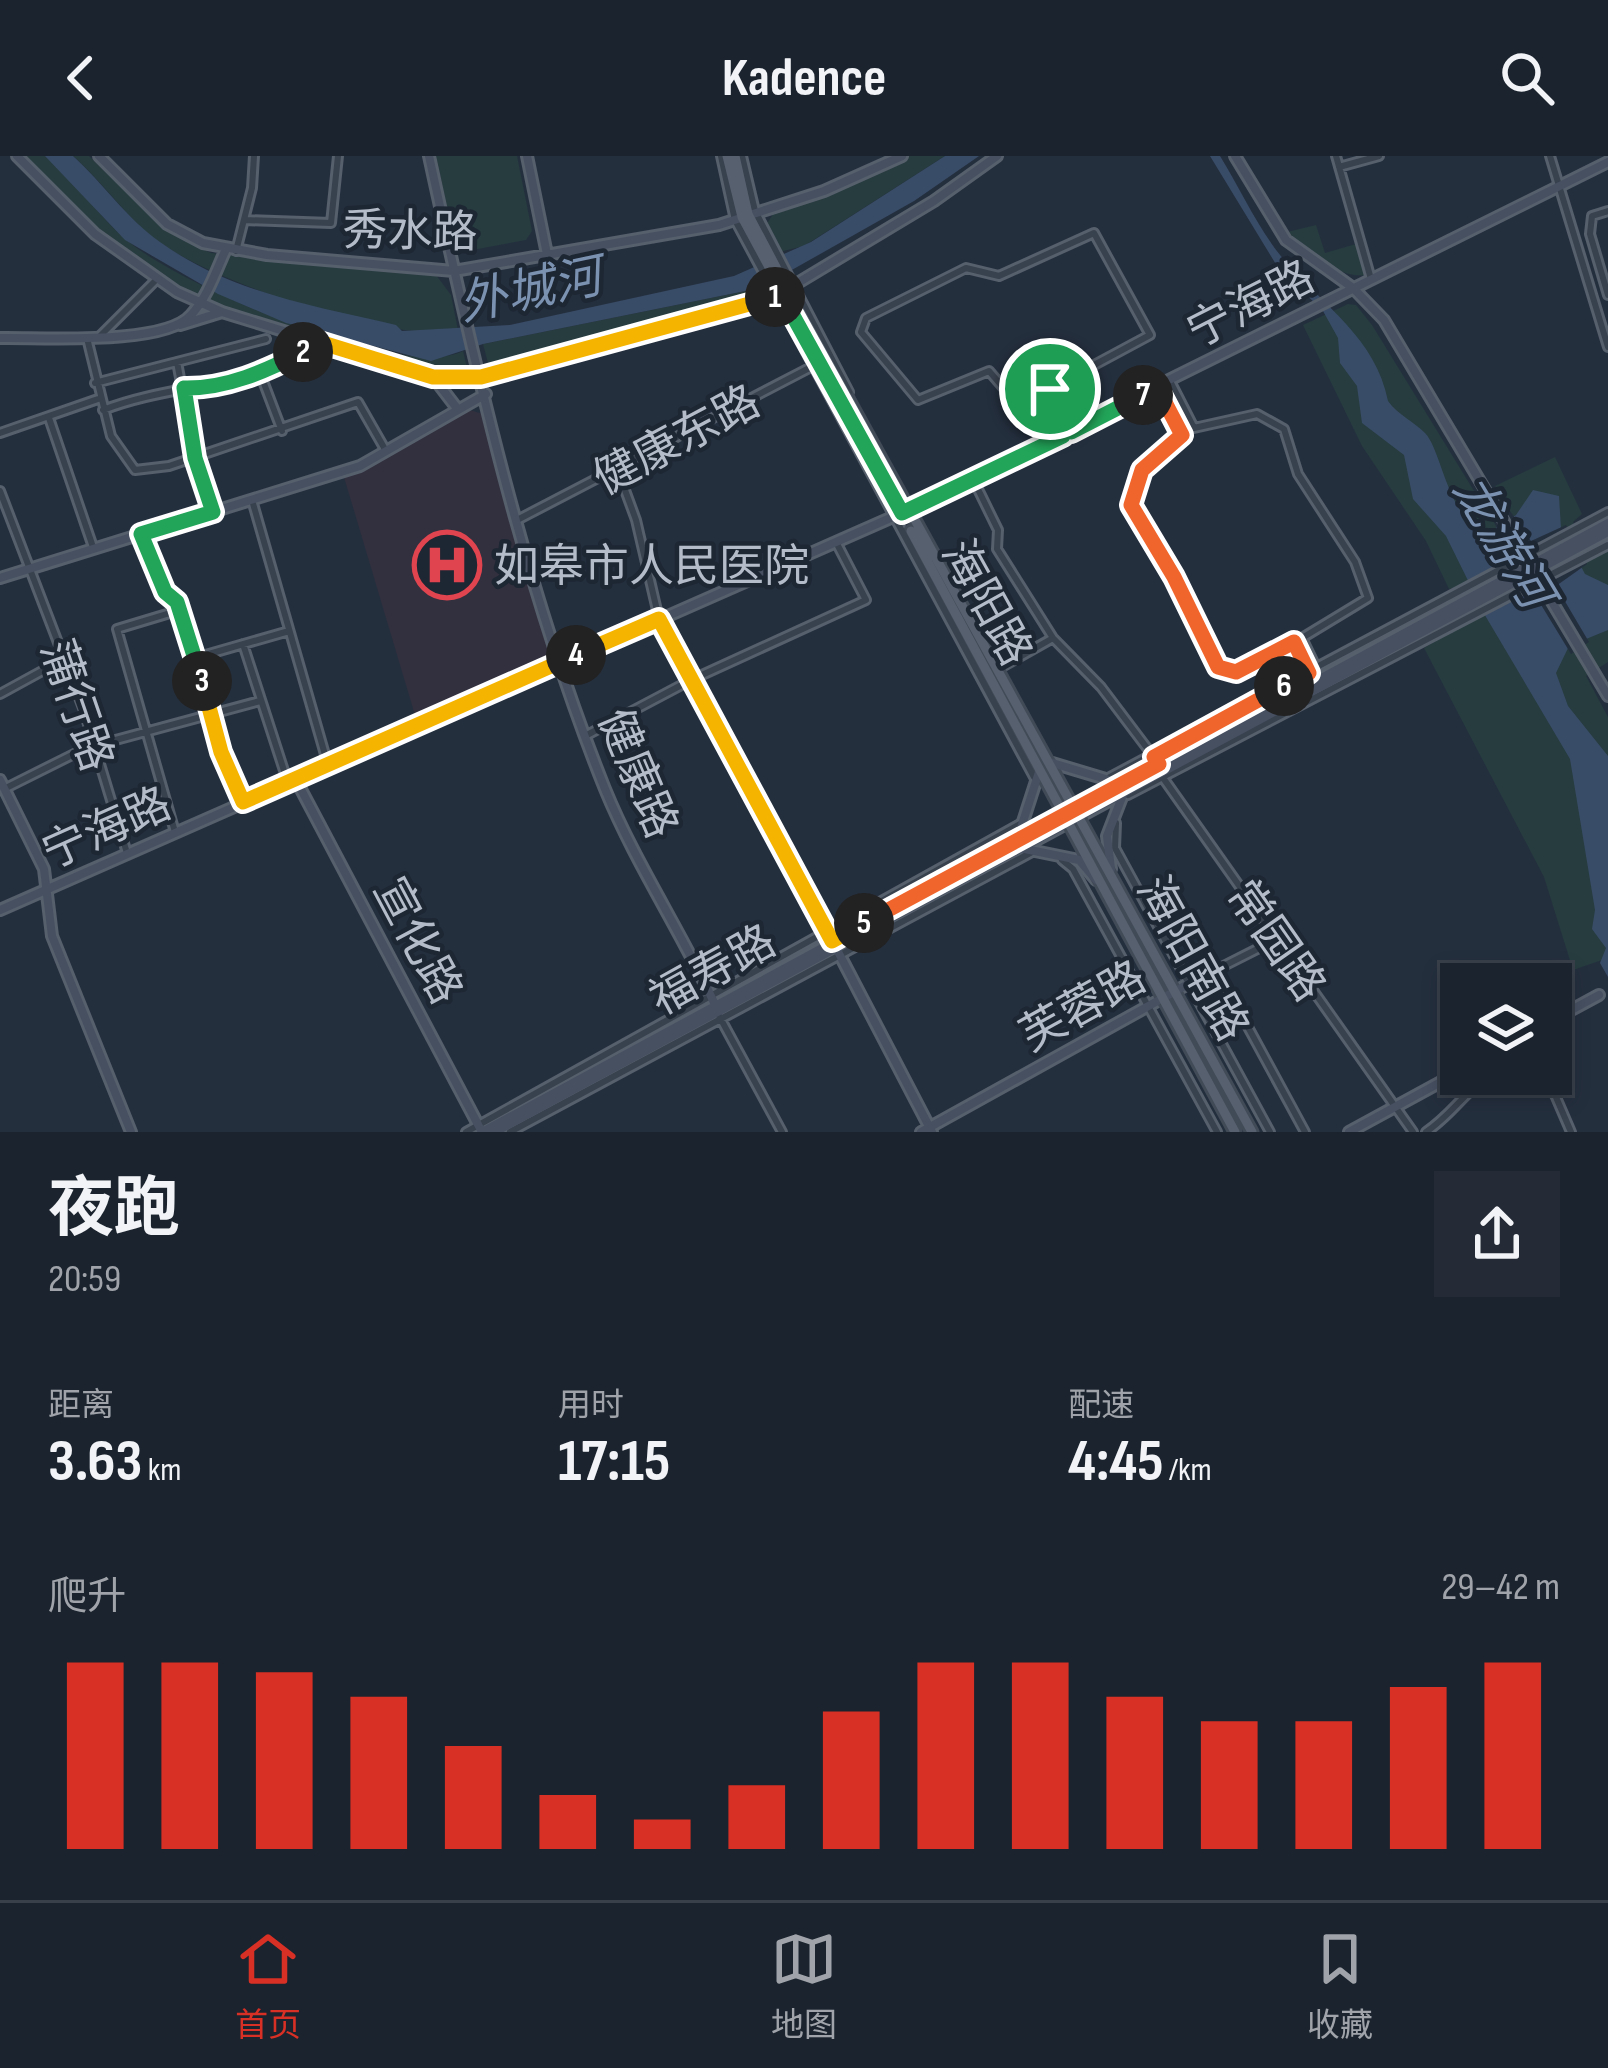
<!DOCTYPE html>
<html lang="zh">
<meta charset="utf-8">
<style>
body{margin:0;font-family:"Sofia Sans Condensed","Noto Sans SC",sans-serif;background:#242b36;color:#f1f3f6;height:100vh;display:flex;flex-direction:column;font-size:45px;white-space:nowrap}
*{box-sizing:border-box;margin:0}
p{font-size:39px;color:#a0a4aa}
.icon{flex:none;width:66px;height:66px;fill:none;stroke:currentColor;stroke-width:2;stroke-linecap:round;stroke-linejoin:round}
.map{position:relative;height:976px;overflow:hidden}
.drawer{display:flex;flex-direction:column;background:#1b232e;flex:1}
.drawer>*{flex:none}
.buttons{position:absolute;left:1440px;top:807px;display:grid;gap:24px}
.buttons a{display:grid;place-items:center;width:132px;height:132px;border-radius:0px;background:#1b232e;box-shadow:0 6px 18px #0003,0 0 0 3px #39404a;font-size:60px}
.pin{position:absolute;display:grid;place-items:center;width:102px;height:102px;color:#fff;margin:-51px;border:6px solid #fff;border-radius:50%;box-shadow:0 3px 12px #0007}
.km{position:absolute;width:60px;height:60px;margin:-30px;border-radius:50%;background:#222;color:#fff;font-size:33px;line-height:60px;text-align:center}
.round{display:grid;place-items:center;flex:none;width:126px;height:126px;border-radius:0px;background:#242b36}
.headline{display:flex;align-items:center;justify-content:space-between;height:204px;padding:0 48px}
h1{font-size:66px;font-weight:700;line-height:90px}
.stats{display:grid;grid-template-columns:repeat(3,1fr);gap:18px;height:204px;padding:12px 48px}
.stats div{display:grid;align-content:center}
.stats b{font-size:60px;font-weight:700}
.stats small{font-size:33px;font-weight:400}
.stats p{font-size:33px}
.chart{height:336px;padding:24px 48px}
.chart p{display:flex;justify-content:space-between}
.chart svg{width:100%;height:216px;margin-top:12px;stroke:#d93025;stroke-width:6}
header{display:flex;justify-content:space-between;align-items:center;height:156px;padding:0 48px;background:#1b232e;font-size:54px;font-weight:700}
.dock{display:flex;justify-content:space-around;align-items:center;height:168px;border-top:3px solid #39404a;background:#1b232e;font-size:33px;color:#a0a4aa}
.dock a{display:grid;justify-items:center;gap:6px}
.dock .current{color:#d93025}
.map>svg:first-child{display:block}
.medical{fill:#32303f}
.green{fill:#263c3f}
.water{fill:#394c67}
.pier{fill:#242f3e}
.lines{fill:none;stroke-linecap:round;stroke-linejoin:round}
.street-casing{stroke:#565f6c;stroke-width:12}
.secondary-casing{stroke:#565f6c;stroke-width:14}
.primary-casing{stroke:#414a57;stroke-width:15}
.street{stroke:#38414e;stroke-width:6}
.secondary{stroke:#465061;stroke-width:8}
.primary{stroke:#56606e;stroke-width:9}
.split-1-casing{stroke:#fff;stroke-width:24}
.split-2-casing{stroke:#fff;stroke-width:24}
.split-3-casing{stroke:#fff;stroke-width:24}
.split-4-casing{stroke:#fff;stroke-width:24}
.split-5-casing{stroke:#fff;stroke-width:24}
.split-6-casing{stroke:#fff;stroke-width:24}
.split-7-casing{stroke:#fff;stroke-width:24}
.split-8-casing{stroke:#fff;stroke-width:24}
.split-1{stroke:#22a559;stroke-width:15}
.split-2{stroke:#f5b400;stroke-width:15}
.split-3{stroke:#22a559;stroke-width:15}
.split-4{stroke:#f5b400;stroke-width:15}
.split-5{stroke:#f5b400;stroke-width:15}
.split-6{stroke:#f0652b;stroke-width:15}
.split-7{stroke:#f0652b;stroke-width:15}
.split-8{stroke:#22a559;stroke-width:15}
.labels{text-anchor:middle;stroke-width:9;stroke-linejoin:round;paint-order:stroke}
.street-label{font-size:45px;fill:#b4bcc9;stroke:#1d2633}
.poi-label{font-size:45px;fill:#b4bcc9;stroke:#1d2633;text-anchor:start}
.water-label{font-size:48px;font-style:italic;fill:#7c92b1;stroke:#1d2633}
</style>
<header><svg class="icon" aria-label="back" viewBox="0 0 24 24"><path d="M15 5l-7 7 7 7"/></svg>Kadence<svg class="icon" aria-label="search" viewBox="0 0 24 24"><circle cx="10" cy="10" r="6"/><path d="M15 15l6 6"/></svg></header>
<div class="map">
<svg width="1608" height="976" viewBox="0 0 1608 976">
<rect width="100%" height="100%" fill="#242f3e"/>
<!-- medical -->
<path class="medical" d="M466,253L483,258L549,497L544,506L415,559L344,321Z"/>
<!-- green -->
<path class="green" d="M23,0H45C76,25 101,64 129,86C182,130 403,226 463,195L468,216L441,218L374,202L209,149L112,86Z
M73,0H89L166,75L211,97L436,119L451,139L458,174C394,189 212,125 157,85C126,61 103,26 73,0Z
M436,0H517L532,75L526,84L467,95L455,89Z
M907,0H945L804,90L779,96L766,69L777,52L862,25Z
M1316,69L1325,97L1356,88L1366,119C1342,124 1302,95 1287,76Z
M760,132L763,137L503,212L489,211L483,188Z
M1348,148L1356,149L1372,169L1487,356L1505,347L1495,330L1555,301L1582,358L1573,366L1593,403L1608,395V506L1586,520L1608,561V802L1573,814L1544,721L1424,492L1475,461L1460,431L1449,433L1426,385L1362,290L1303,169Z"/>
<!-- water -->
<path class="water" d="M45,0H73C103,27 127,63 160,86C231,137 314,150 396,169L402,175L510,169L734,120L811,86L945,0H979L914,45L760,132L483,188L431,205L286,167L218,138L125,84Z
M1210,0H1220C1241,34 1259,75 1285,105C1325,151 1376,183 1388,245C1398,259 1413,265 1425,277C1443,295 1451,381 1494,373L1516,359L1533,334L1559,340L1561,373L1585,418L1608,429V474L1569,490L1556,517L1568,550L1608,600V821L1600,807L1606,792L1592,773L1595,754L1570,603L1486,461L1446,380L1413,343L1404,299L1362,267L1357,230L1340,207L1338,182L1323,155L1277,110Z"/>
<!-- pier -->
<path class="pier" d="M1510,355L1531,385L1566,369L1587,408L1556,430L1589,486L1571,498L1532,434L1479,460L1462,429L1511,403L1494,366Z"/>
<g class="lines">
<defs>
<path id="street" d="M721,0L735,64L1034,621
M742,0L755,55L849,236
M1336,0L1371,123
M1550,0L1608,191
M1339,11L1379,0
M1608,55L1592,60L1590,78L1608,139
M244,64L331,67L338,0
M1094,77L1150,179L1042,237L1014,244L989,215L918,244L861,176L866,162L966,112L999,120Z
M236,95L252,32L254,0
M100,180L157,123
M87,182L111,280L135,314L169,310L358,246L386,295
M177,206L195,302L213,356
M260,217L282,275
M1170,225L1194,272L1257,258L1284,273L1298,318L1355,406L1368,442L1302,482L1317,513
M95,227L266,183
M1157,231L1182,279L1142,314L1131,349L1175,421L1218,511L1236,516L1293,486L1308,516
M1050,233L1070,273
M1042,237L1062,277
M103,254C174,226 252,234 316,186
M49,262L93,391
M0,277L98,243
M618,315L636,364L659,463L832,785
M973,323L998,374L997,393L1053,482L1101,531L1153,600
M0,335L83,552L127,697
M252,344L328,609
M519,363L817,208
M141,378L165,436L177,446L221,596L243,646
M243,488L288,627
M195,502L289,475
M1000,512L1053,482
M0,538L64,503
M585,580L691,524L866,444L836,386
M1161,619L1413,976
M1110,621L1608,356
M4,633L86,592L260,545
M1128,639L1608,389
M1116,667L1115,692L1270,976
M175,676L117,473L180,454
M1062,704L1073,713L1217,976
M1217,814L1305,976
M1190,827L1277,783
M718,858L782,976
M1546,918L1571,976
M466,976L1020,668
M510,976L1032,696
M1426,976C1453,958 1465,934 1493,918"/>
<path id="secondary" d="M17,0L95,78L177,136L222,156L433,221L456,251
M99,0L167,68L203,87L267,99L454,115L719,69L824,35L902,0
M429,0C475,212 524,431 605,633C636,709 683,778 717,853
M527,0L548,103
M1235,0L1286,84L1353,132L1384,164L1608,540
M180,169L222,156
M0,182C41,181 164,190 191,159C207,142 216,115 226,93
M433,221H481L776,140L934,45L997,0
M0,422L360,310L486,238
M1049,606L1119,627
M0,624L44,713L52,780L131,976
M296,624L482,976
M1018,681L1039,616
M1020,692L1079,704L1096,724
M1111,713L1107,680L1124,636
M0,754L895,360L1608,6
M833,786L932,976
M1551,865L1599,839
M482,976L1608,367
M495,976L1608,376
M921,976L1190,827
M1349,976L1461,915"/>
<path id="primary" d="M727,0L742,61L892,339
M735,0L748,58L785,128L1252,976
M911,375L1235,976"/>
</defs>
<!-- street casing -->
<use href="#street" class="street-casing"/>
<!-- secondary casing -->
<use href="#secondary" class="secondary-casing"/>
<!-- primary casing -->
<use href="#primary" class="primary-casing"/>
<!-- street -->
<use href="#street" class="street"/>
<!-- secondary -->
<use href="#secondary" class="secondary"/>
<!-- primary -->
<use href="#primary" class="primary"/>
</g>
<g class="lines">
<defs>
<path id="split-1" d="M775,141L781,138L902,357L1063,280L1042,237L1050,233"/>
<path id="split-2" d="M303,196L316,185L433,221H481L775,141"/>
<path id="split-3" d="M202,525L177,446L165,436L141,378L213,356L195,302L184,232C226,233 266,215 303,196"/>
<path id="split-4" d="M202,525L221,596L243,646L576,499"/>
<path id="split-5" d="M576,499L659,463L832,785L864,767"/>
<path id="split-6" d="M864,767L1159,608L1154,601L1284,530"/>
<path id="split-7" d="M1143,239L1157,231L1182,279L1142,314L1131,349L1174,421L1218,511L1236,516L1294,486L1309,517L1284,530"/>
<path id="split-8" d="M1050,233L1071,276L1143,239"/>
</defs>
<!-- split-1 casing -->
<use href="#split-1" class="split-1-casing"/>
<!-- split-2 casing -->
<use href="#split-2" class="split-2-casing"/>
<!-- split-3 casing -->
<use href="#split-3" class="split-3-casing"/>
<!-- split-4 casing -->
<use href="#split-4" class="split-4-casing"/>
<!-- split-5 casing -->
<use href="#split-5" class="split-5-casing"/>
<!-- split-6 casing -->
<use href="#split-6" class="split-6-casing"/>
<!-- split-7 casing -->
<use href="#split-7" class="split-7-casing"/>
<!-- split-8 casing -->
<use href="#split-8" class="split-8-casing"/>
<!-- split-1 -->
<use href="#split-1" class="split-1"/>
<!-- split-2 -->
<use href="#split-2" class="split-2"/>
<!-- split-3 -->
<use href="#split-3" class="split-3"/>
<!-- split-4 -->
<use href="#split-4" class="split-4"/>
<!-- split-5 -->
<use href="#split-5" class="split-5"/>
<!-- split-6 -->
<use href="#split-6" class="split-6"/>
<!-- split-7 -->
<use href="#split-7" class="split-7"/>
<!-- split-8 -->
<use href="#split-8" class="split-8"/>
</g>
<!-- icons -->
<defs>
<symbol id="hospital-ring" viewBox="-11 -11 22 22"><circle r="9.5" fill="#1d2633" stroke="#e0444e" stroke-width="1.5"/><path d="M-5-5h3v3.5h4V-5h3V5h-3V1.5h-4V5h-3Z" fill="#e0444e"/></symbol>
</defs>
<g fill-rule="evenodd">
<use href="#hospital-ring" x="409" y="371" width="76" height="76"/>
</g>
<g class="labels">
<!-- street labels -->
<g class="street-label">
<text transform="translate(410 74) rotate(1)" y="16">秀水路</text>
<text transform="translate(1250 147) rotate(-27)" y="16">宁海路</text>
<text transform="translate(676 283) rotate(-28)" y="16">健康东路</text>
<text transform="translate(988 446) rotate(61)" y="16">海阳路</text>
<text transform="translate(78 549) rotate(71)" y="16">蒲行路</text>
<text transform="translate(639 617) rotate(67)" y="16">健康路</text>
<text transform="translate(106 671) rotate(-24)" y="16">宁海路</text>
<text transform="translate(419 784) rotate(62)" y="16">宣化路</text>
<text transform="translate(1277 784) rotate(55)" y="16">常园路</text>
<text transform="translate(1194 802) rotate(61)" y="16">海阳南路</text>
<text transform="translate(712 813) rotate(-29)" y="16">福寿路</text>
<text transform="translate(1082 849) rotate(-29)" y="16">芙蓉路</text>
</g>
<!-- poi labels -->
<g class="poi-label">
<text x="494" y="425">如皋市人民医院</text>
</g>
<!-- water labels -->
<g class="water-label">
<text transform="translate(530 133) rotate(-12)" y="17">外城河</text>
<text transform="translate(1504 385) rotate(59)" y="17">龙游河</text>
</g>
</g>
</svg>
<div class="buttons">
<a><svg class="icon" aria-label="layers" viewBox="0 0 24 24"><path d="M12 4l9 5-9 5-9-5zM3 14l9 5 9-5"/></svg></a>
</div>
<div class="pin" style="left:1050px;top:233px;background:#1e9e55"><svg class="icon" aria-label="arrive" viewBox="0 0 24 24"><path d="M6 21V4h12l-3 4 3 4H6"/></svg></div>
<b class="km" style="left:775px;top:141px">1</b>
<b class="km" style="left:303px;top:196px">2</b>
<b class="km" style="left:202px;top:525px">3</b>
<b class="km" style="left:576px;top:499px">4</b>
<b class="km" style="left:864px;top:767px">5</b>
<b class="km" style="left:1284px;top:530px">6</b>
<b class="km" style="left:1143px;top:239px">7</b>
</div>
<section class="drawer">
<div class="headline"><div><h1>夜跑</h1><p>20:59</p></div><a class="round"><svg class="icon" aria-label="share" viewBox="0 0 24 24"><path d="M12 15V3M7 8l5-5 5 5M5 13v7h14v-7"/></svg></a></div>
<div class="stats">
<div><p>距离</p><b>3.63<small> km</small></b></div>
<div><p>用时</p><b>17:15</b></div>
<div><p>配速</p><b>4:45<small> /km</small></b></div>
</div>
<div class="chart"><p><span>爬升</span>29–42 m</p>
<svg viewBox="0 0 160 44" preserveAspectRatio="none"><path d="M5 44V6M15 44V6M25 44V8M35 44V13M45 44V23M55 44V33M65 44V38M75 44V31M85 44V16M95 44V6M105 44V6M115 44V13M125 44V18M135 44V18M145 44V11M155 44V6"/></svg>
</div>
</section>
<nav class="dock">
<a class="current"><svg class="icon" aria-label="home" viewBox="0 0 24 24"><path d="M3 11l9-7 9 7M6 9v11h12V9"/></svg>首页</a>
<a><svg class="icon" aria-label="map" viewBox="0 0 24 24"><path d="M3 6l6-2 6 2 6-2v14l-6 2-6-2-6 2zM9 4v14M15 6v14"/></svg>地图</a>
<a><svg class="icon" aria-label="saved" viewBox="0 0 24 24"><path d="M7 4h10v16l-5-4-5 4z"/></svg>收藏</a>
</nav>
